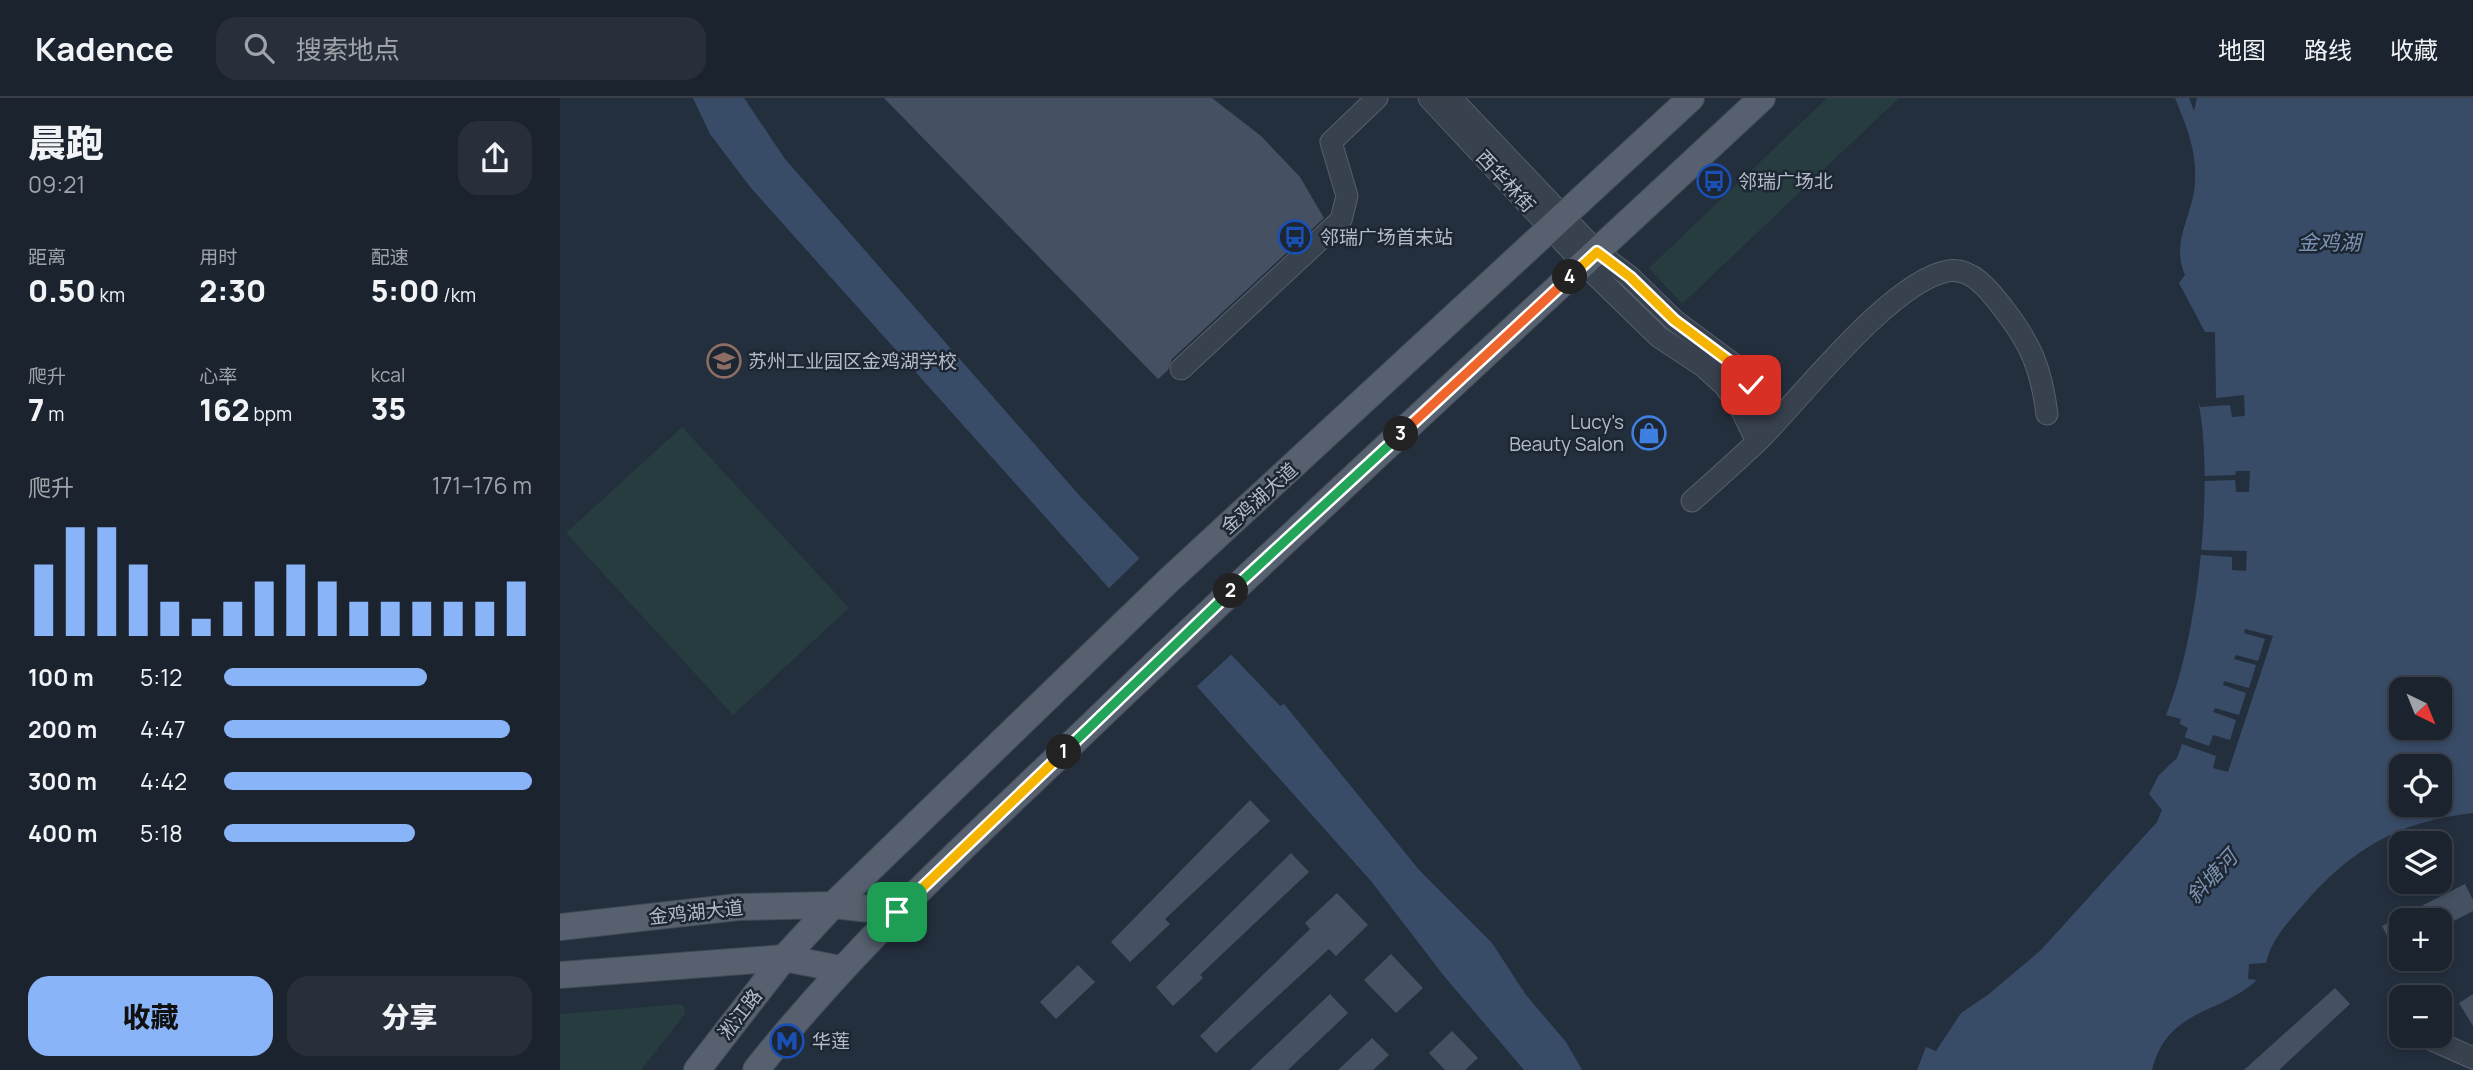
<!DOCTYPE html>
<html lang="zh">
<meta charset="utf-8">
<style>
body{margin:0;font-family:Manrope,"Noto Sans SC",sans-serif;background:#282f3a;color:#f1f3f6;height:100vh;display:flex;flex-direction:column;font-size:26px;white-space:nowrap}
*{box-sizing:border-box;margin:0}
p{font-size:23px;color:#a0a4aa}
.icon{flex:none;width:38px;height:38px;fill:none;stroke:currentColor;stroke-width:2;stroke-linecap:round;stroke-linejoin:round}
.map{position:relative;flex:1;overflow:hidden}
.drawer{display:flex;flex-direction:column;background:#1b232e;width:560px}
.drawer>*{flex:none}
.needle{width:46px;rotate:137deg}
.fabs{position:absolute;left:1829px;top:579px;display:grid;gap:14px}
.fabs a{display:grid;place-items:center;width:63px;height:63px;border-radius:14px;background:#1b232e;box-shadow:0 4px 10px #0003,0 0 0 2px #39404a;font-size:35px}
.pin{position:absolute;display:grid;place-items:center;width:60px;height:60px;color:#fff;margin:-30px;border-radius:14px;box-shadow:0 4px 10px #0006}
.km{position:absolute;width:35px;height:35px;margin:-18px;border-radius:50%;background:#222;color:#fff;font-size:19px;line-height:35px;text-align:center}
.round{display:grid;place-items:center;flex:none;width:74px;height:74px;border-radius:21px;background:#282f3a}
.headline{display:flex;align-items:center;justify-content:space-between;height:119px;padding:0 28px}
h1{font-size:38px;font-weight:800;line-height:52px}
.stats{display:grid;grid-template-columns:repeat(3,1fr);gap:10px;height:119px;padding:7px 28px}
.stats div{display:grid;align-content:center}
.stats b{font-size:30px;font-weight:800}
.stats small{font-size:19px;font-weight:400}
.stats p{font-size:19px}
.chart{height:196px;padding:14px 28px}
.chart p{display:flex;justify-content:space-between}
.chart svg{width:100%;height:126px;margin-top:7px;stroke:#8ab4f8;stroke-width:6}
.button{display:flex;gap:14px;margin-top:auto;padding:14px 28px}
.button a{flex:1;height:80px;border-radius:21px;background:#8ab4f8;color:#111;font-size:28px;font-weight:800;line-height:80px;text-align:center}
.button a+a{background:#282f3a;color:#f1f3f6}
ul{padding:0 28px;list-style:none;font-size:23px}
li{display:grid;grid-template-columns:112px 84px 1fr;align-items:center;height:52px}
li i{height:18px;border-radius:9px;background:#8ab4f8}
header{display:flex;align-items:center;gap:42px;box-sizing:border-box;height:98px;padding:0 35px;background:#1b232e;border-bottom:2px solid #39404a}
header strong{font-size:33px}
nav{display:flex;gap:38px;margin-inline-start:auto;font-size:24px}
.search{width:490px;height:63px;background:#282f3a;display:flex;align-items:center;gap:18px;box-sizing:border-box;padding:0 24px;border-radius:21px;color:#a0a4aa;font-size:26px}
main{display:flex;flex:1;min-height:0}
.map>svg:first-child{display:block}
.green{fill:#263c3f}
.water{fill:#394c67;fill-rule:evenodd}
.pier{fill:#242f3e}
.building{fill:#455162}
.lines{fill:none;stroke-linecap:round;stroke-linejoin:round}
.minor-casing{stroke:#565f6c;stroke-width:23}
.major-casing{stroke:#414a57;stroke-width:28}
.minor{stroke:#38414e;stroke-width:21}
.major{stroke:#56606e;stroke-width:26}
.split-1-casing{stroke:#fff;stroke-width:14}
.split-2-casing{stroke:#fff;stroke-width:14}
.split-3-casing{stroke:#fff;stroke-width:14}
.split-4-casing{stroke:#fff;stroke-width:14}
.split-5-casing{stroke:#fff;stroke-width:14}
.split-1{stroke:#f5b400;stroke-width:9}
.split-2{stroke:#22a559;stroke-width:9}
.split-3{stroke:#22a559;stroke-width:9}
.split-4{stroke:#f0652b;stroke-width:9}
.split-5{stroke:#f5b400;stroke-width:9}
.labels{text-anchor:middle;stroke-width:5;stroke-linejoin:round;paint-order:stroke}
.street-label{font-size:19px;fill:#b4bcc9;stroke:#1d2633}
.poi-label{font-size:19px;fill:#b4bcc9;stroke:#1d2633;text-anchor:start}
.water-label{font-size:21px;font-style:italic;fill:#7c92b1;stroke:#1d2633}
</style>
<header>
<strong>Kadence</strong>
<div class="search"><svg class="icon" aria-label="search" viewBox="0 0 24 24"><circle cx="10" cy="10" r="6"/><path d="M15 15l6 6"/></svg>搜索地点</div>
<nav><a>地图</a><a>路线</a><a>收藏</a></nav>
</header>
<main>
<section class="drawer">
<div class="headline"><div><h1>晨跑</h1><p>09:21</p></div><a class="round"><svg class="icon" aria-label="share" viewBox="0 0 24 24"><path d="M12 15V3M7 8l5-5 5 5M5 13v7h14v-7"/></svg></a></div>
<div class="stats">
<div><p>距离</p><b>0.50<small> km</small></b></div>
<div><p>用时</p><b>2:30</b></div>
<div><p>配速</p><b>5:00<small> /km</small></b></div>
</div>
<div class="stats">
<div><p>爬升</p><b>7<small> m</small></b></div>
<div><p>心率</p><b>162<small> bpm</small></b></div>
<div><p>kcal</p><b>35</b></div>
</div>
<div class="chart"><p><span>爬升</span>171–176 m</p>
<svg viewBox="0 0 160 44" preserveAspectRatio="none"><path d="M5 44V19M15 44V6M25 44V6M35 44V19M45 44V32M55 44V38M65 44V32M75 44V25M85 44V19M95 44V25M105 44V32M115 44V32M125 44V32M135 44V32M145 44V32M155 44V25"/></svg>
</div>
<ul>
<li><b>100 m</b>5:12<i style="width:66%"></i></li>
<li><b>200 m</b>4:47<i style="width:93%"></i></li>
<li><b>300 m</b>4:42<i style="width:100%"></i></li>
<li><b>400 m</b>5:18<i style="width:62%"></i></li>
</ul>
<div class="button"><a>收藏</a><a>分享</a></div>
</section>
<div class="map">
<svg width="1913" height="972" viewBox="0 0 1913 972">
<rect width="100%" height="100%" fill="#242f3e"/>
<!-- green -->
<path class="green" d="M1267,0H1339L1122,206L1089,170Z
M122,329L289,510L173,617L6,435Z
M120,906L125,910V916L81,972H0V916Z"/>
<!-- water -->
<path class="water" d="M133,0H184L225,61L518,396L720,608L724,606L860,773L932,845L966,897L1006,944L1022,972H964L884,878L811,783L191,90L150,36Z
M1615,0H1629L1634,13L1637,0H1913V715C1839,723 1791,751 1743,807C1728,824 1711,842 1706,865L1689,866L1688,881L1697,882C1657,918 1608,910 1592,972H1357L1366,949L1376,953L1401,915L1429,896L1481,852L1597,724L1602,712L1589,696L1599,677L1617,660L1628,630L1620,626L1621,621L1606,617C1638,541 1655,383 1638,302L1656,301L1655,234H1645L1619,185L1625,177C1610,143 1634,117 1635,83C1637,53 1626,27 1615,0ZM1841,592H1880V630H1841ZM1841,668H1880V707H1841Z"/>
<!-- pier -->
<path class="pier" d="M1684,297L1685,318L1672,319L1670,307L1640,309L1638,302Z
M1676,373H1690L1689,394H1676L1675,382L1644,383V378L1675,377Z
M1641,452L1687,453L1686,473L1672,472V459L1641,457Z
M582,458L674,554L635,590L547,492Z
M1685,531L1713,538L1668,674L1653,670L1656,658L1622,646L1624,639L1649,648L1653,637L1670,642L1676,622L1653,614L1655,610L1679,617L1686,595L1663,587L1664,583L1689,590L1696,567L1674,561L1676,557L1698,563L1705,541L1684,535Z"/>
<!-- building -->
<path class="building" d="M324,0H652L701,38L740,79L764,120L612,261L608,272L598,281Z
M690,702L710,723L605,821L610,826L570,864L551,844Z
M731,755L749,774L640,877L643,880L613,908L596,889Z
M1905,786L1913,802V813L1880,830V822H1841V865L1822,828Z
M777,795L808,827L776,858L769,851L656,955L640,938L750,831L745,825Z
M831,856L863,890L836,915L804,882Z
M518,867L535,884L496,921L480,904Z
M1775,890L1790,906L1719,972H1684Z
M770,896L788,915L728,972H690Z
M1913,896V928L1899,905Z
M892,933L918,960L905,972H885L869,955Z
M812,940L829,957L813,972H778Z"/>
<g class="lines">
<defs>
<path id="minor" d="M869,0L1024,166L1099,239L1143,268L1164,287L1179,307L1197,343
M891,0L1037,154L1070,179L1114,222L1173,266L1191,287L1212,328
M621,271L781,122L787,98L771,44L817,0
M1132,403C1154,383 1177,363 1199,342C1241,300 1331,183 1388,173C1412,169 1430,193 1443,210C1471,246 1481,270 1487,316
M1863,938L1913,960"/>
<path id="major" d="M0,829L178,809L273,807L337,814
M0,877L224,860L280,871
M137,972L224,860L273,807L608,483L1131,0
M196,972C301,839 428,727 549,610C764,404 984,203 1202,0"/>
</defs>
<!-- minor casing -->
<use href="#minor" class="minor-casing"/>
<!-- major casing -->
<use href="#major" class="major-casing"/>
<!-- minor -->
<use href="#minor" class="minor"/>
<!-- major -->
<use href="#major" class="major"/>
</g>
<g class="lines">
<defs>
<path id="split-1" d="M337,814L504,654"/>
<path id="split-2" d="M504,654L671,493"/>
<path id="split-3" d="M671,493L841,336"/>
<path id="split-4" d="M841,336L1010,179"/>
<path id="split-5" d="M1010,179L1037,154L1070,179L1114,222L1173,266L1191,287"/>
</defs>
<!-- split-1 casing -->
<use href="#split-1" class="split-1-casing"/>
<!-- split-2 casing -->
<use href="#split-2" class="split-2-casing"/>
<!-- split-3 casing -->
<use href="#split-3" class="split-3-casing"/>
<!-- split-4 casing -->
<use href="#split-4" class="split-4-casing"/>
<!-- split-5 casing -->
<use href="#split-5" class="split-5-casing"/>
<!-- split-1 -->
<use href="#split-1" class="split-1"/>
<!-- split-2 -->
<use href="#split-2" class="split-2"/>
<!-- split-3 -->
<use href="#split-3" class="split-3"/>
<!-- split-4 -->
<use href="#split-4" class="split-4"/>
<!-- split-5 -->
<use href="#split-5" class="split-5"/>
</g>
<!-- icons -->
<defs>
<symbol id="bus-ring" viewBox="-11 -11 22 22"><circle r="9.5" fill="#1d2633" stroke="#1a4fb4" stroke-width="1.5"/><path d="M-5-6H5V4H4V6H2V4H-2V6H-4V4H-5ZM-3.5-4V0h7V-4ZM-3.5 1.2v1.5H-2V1.2ZM2 1.2v1.5H3.5V1.2Z" fill="#1a4fb4"/></symbol>
<symbol id="school-ring" viewBox="-11 -11 22 22"><circle r="9.5" fill="#1d2633" stroke="#8d6e63" stroke-width="1.5"/><path d="M0-5L7-2L0 1L-7-2ZM-4 1L0 2.5L4 1V4Q0 6-4 4Z" fill="#8d6e63"/></symbol>
<symbol id="shop-ring" viewBox="-11 -11 22 22"><circle r="9.5" fill="#1d2633" stroke="#3f7fe0" stroke-width="1.5"/><path d="M-5-2.5h2.3a2.7 3.5 0 0 1 5.4 0H5L5.5 6h-11ZM-1.5-2.5h3a1.5 2.3 0 0 0-3 0Z" fill="#3f7fe0"/></symbol>
<symbol id="metro-ring" viewBox="-11 -11 22 22"><circle r="9.5" fill="#1d2633" stroke="#1a4fb4" stroke-width="1.5"/><path d="M-5.5 5V-5H-3L0 0L3-5H5.5V5H3V-.5L0 4L-3-.5V5Z" fill="#1a4fb4"/></symbol>
</defs>
<g fill-rule="evenodd">
<use href="#bus-ring" x="1135" y="64" width="38" height="38"/>
<use href="#bus-ring" x="716" y="120" width="38" height="38"/>
<use href="#school-ring" x="145" y="244" width="38" height="38"/>
<use href="#shop-ring" x="1070" y="316" width="38" height="38"/>
<use href="#metro-ring" x="208" y="924" width="38" height="38"/>
</g>
<g class="labels">
<!-- street labels -->
<g class="street-label">
<text transform="translate(946 83) rotate(47)" y="7">西华林街</text>
<text transform="translate(699 400) rotate(-42)" y="7">金鸡湖大道</text>
<text transform="translate(136 814) rotate(-6)" y="7">金鸡湖大道</text>
<text transform="translate(180 916) rotate(-52)" y="7">淞江路</text>
</g>
<!-- poi labels -->
<g class="poi-label">
<text x="1178" y="90">邻瑞广场北</text>
<text x="760" y="146">邻瑞广场首末站</text>
<text x="188" y="270">苏州工业园区金鸡湖学校</text>
<text x="1064" y="331" text-anchor="end">Lucy's<tspan x="1064" dy="22">Beauty Salon</tspan></text>
<text x="252" y="950">华莲</text>
</g>
<!-- water labels -->
<g class="water-label">
<text x="1769" y="152">金鸡湖</text>
<text transform="translate(1652 779) rotate(-47)" y="7">斜塘河</text>
</g>
</g>
</svg>
<div class="fabs">
<a><svg class="needle" viewBox="-14 -14 28 28"><path d="M0-13l5 13h-10z" fill="#e53935"/><path d="M0 13l5-13h-10z" fill="#a0a4aa"/></svg></a>
<a><svg class="icon" aria-label="locate" viewBox="0 0 24 24"><circle cx="12" cy="12" r="6"/><path d="M12 2v4M12 18v4M2 12h4M18 12h4"/></svg></a>
<a><svg class="icon" aria-label="layers" viewBox="0 0 24 24"><path d="M12 4l9 5-9 5-9-5zM3 14l9 5 9-5"/></svg></a>
<a>+</a>
<a>−</a>
</div>
<div class="pin" style="left:337px;top:814px;background:#1e9e55"><svg class="icon" aria-label="arrive" viewBox="0 0 24 24"><path d="M6 21V4h12l-3 4 3 4H6"/></svg></div>
<div class="pin" style="left:1191px;top:287px;background:#d93025"><svg class="icon" aria-label="check" viewBox="0 0 24 24"><path d="M5 12l5 5 9-10"/></svg></div>
<b class="km" style="left:504px;top:654px">1</b>
<b class="km" style="left:671px;top:493px">2</b>
<b class="km" style="left:841px;top:336px">3</b>
<b class="km" style="left:1010px;top:179px">4</b>
</div>
</main>
